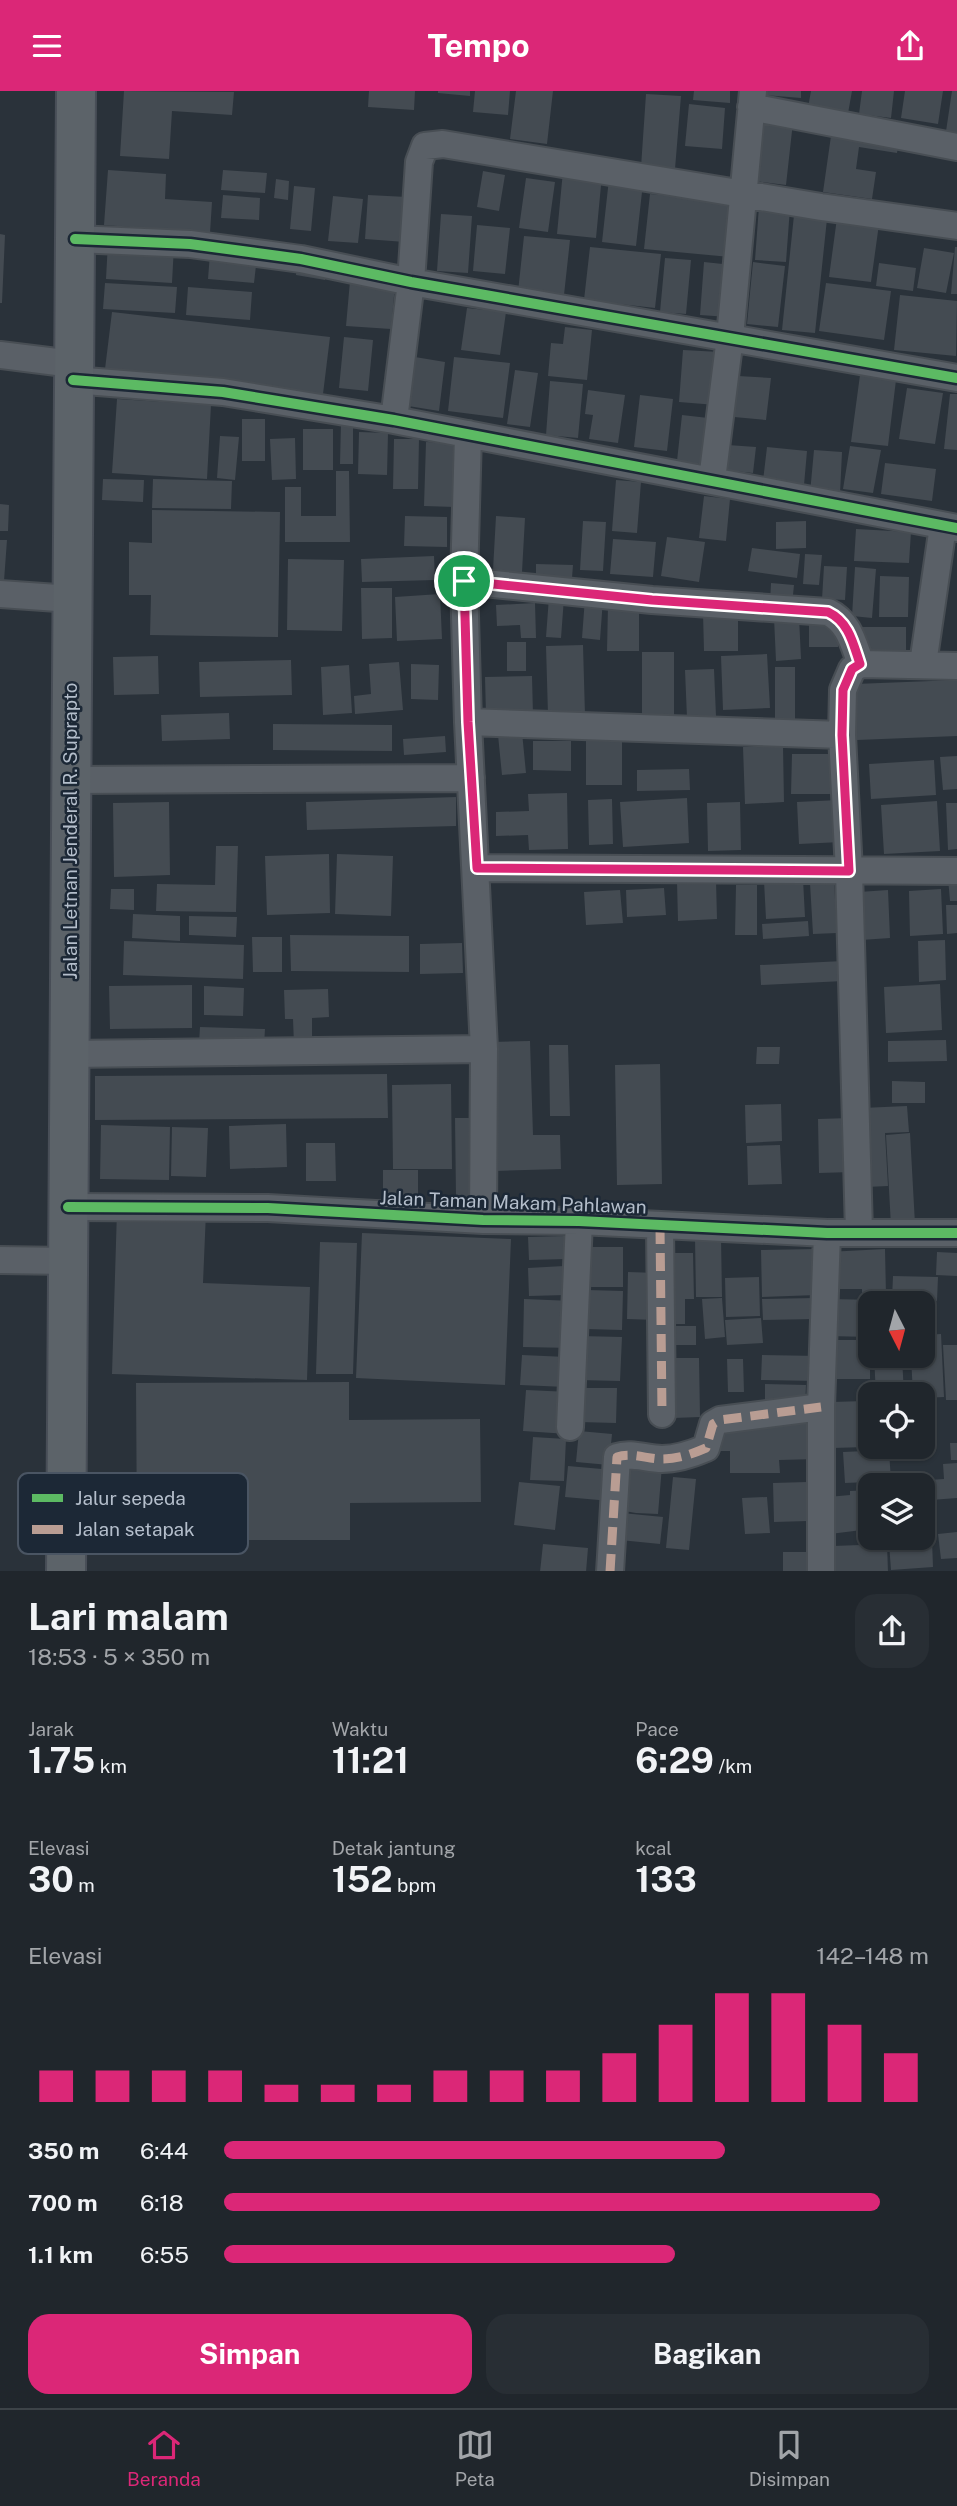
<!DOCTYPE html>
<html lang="id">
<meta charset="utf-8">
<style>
body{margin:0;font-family:"Public Sans",sans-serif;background:#282e34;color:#f1f3f6;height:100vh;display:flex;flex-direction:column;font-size:26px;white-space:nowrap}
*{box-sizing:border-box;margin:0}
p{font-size:23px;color:#a2a5a9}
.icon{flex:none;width:38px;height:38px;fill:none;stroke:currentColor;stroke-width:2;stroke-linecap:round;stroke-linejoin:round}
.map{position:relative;height:1480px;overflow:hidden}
.side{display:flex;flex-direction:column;background:#20262c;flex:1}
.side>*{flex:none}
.needle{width:46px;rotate:174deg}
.controls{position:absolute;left:858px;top:1200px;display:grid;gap:14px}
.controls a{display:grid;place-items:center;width:77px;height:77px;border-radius:14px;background:#20262c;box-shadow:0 2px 5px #0004,0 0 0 2px #3d4348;font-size:35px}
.pin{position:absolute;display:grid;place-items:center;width:60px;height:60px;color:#fff;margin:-30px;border:4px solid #fff;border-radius:50%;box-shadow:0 2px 7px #0007}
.round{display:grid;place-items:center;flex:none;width:74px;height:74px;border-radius:21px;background:#282e34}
.overview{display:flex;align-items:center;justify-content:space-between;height:119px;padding:0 28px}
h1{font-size:38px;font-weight:700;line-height:52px}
.figures{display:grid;grid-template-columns:repeat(3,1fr);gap:10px;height:119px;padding:7px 28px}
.figures div{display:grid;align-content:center}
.figures b{font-size:35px;font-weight:700}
.figures small{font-size:19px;font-weight:400}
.figures p{font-size:19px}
.chart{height:196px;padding:14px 28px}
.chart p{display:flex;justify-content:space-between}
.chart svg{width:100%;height:126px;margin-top:7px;stroke:#db2777;stroke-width:6}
.action{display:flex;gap:14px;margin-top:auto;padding:14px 28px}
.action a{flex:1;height:80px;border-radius:21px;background:#db2777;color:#fff;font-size:28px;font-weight:700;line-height:80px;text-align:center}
.action a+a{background:#282e34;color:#f1f3f6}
ul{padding:0 28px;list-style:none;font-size:23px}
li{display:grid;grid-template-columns:112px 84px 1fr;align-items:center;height:52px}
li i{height:18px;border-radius:9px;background:#db2777}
header{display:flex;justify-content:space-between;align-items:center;height:91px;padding:0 28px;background:#db2777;color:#fff;font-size:32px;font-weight:700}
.dock{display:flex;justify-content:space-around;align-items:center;height:98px;border-top:2px solid #3d4348;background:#20262c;font-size:19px;color:#a2a5a9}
.dock a{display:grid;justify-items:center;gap:4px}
.dock .current{color:#db2777}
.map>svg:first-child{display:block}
.building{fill:#444b52}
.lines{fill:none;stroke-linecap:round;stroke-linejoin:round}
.minor-casing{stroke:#484e54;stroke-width:30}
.primary-casing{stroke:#484e57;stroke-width:42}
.minor{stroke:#5a6067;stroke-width:26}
.primary{stroke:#5c6369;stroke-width:38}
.quiet{stroke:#b99d93;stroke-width:9;stroke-dasharray:18 9;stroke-linecap:butt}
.cycleway-casing{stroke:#1c2836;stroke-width:15}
.cycleway{stroke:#5cba63;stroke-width:10}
.route-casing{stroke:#fff;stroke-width:14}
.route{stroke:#db2777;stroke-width:9}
.labels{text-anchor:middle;stroke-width:5;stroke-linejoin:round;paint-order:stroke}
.street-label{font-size:19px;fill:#b4becb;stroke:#1c2836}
.key{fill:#1c2836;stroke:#4a5563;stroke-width:2}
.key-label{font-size:19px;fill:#b4becb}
</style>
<header><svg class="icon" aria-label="menu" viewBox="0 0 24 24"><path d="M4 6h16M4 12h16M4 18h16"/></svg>Tempo<svg class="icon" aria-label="share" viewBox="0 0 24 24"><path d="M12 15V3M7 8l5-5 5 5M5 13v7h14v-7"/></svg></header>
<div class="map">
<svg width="957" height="1481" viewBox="0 0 957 1481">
<rect width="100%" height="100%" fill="#2a323a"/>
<!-- building -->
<path class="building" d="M124,0L234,1L232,24L172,20L169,68L120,65Z
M369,0H415L414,19L368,16Z
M438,0H470V5L438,2Z
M475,0H510L508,24L473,21Z
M516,0H553L547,53L510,48Z
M694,0H730V12L693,9Z
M764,0H801V7L764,4Z
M811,0H852L847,28L807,22Z
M862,0H894L891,27L859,23Z
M905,0H943L938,33L901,27Z
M952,0H957V49L945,47Z
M646,3L681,5L675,78L641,76Z
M689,13L725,17L722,58L685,55Z
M761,28L793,31L786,94L754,90Z
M832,38L899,47L897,62L859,56L856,78L876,81L872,108L823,101Z
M108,79L166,83L165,108L212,111L210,142L104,134Z
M223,79L267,82L265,102L221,99Z
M483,80L505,84L499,120L477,116Z
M563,80L602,84L596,147L557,143Z
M526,87L555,91L548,141L519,137Z
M276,88L289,90L288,109L274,107Z
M609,88L643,92L636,155L602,151Z
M294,95L315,97L311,140L290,138Z
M650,103L735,111L730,166L644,158Z
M223,104L260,107L259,129L221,127Z
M368,104L407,106L405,151L365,148Z
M333,105L363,108L358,152L328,150Z
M759,115L790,117L786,171L755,169Z
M441,123L472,125L468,182L437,180Z
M794,124L827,128L815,242L782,239Z
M837,127L879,133L871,191L829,186Z
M477,134L510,137L505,183L473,180Z
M0,143L5,144L2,212H0Z
M524,145L570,149L564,204L518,201Z
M108,151L174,155L172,192L106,188Z
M590,156L661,163L655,217L584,209Z
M955,156H957V203H951Z
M924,157L954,162L946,202L917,197Z
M210,162L257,166L254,192L208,188Z
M665,167L691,169L686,223L660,221Z
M704,171L732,174L728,226L700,224Z
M753,171L785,175L778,236L747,233Z
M297,172L327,176L325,189L296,184Z
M879,172L916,177L913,200L876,195Z
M350,190L395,194L391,238L346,235Z
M105,192L177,196L175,222L103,218Z
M826,192L891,200L884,249L819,240Z
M188,196L252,201L250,229L186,224Z
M900,204L957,210L956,265L894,259Z
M467,217L506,221L500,264L461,259Z
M112,221L330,246L323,303L105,278Z
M565,236L592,239L587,289L548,285L551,252L563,253Z
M344,246L373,249L368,300L339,297Z
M683,259L720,261L716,314L679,311Z
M409,265L445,271L439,320L402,314Z
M454,266L510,272L503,327L448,320Z
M515,279L538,282L530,336L507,333Z
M860,284L896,289L888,355L851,351Z
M738,285L771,287L766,329L734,326Z
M550,290L583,293L578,347L546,344Z
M907,297L943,302L935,353L899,348Z
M588,299L625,304L618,352L589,348L593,324L585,323Z
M950,303H957V359L944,358Z
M640,304L673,308L667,360L634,356Z
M117,308L211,314L207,388L112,382Z
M682,324L717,328L711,374L677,370Z
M242,328H265V370H242Z
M341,331H353V373H340Z
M303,338H333V379H303Z
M359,341L388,342L387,384L358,383Z
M220,345L239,346L235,389L217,387Z
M295,347L296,388L272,389L270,348Z
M394,348H419L418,398H393Z
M426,351L457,352L455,416L424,415Z
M728,354L756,356L753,382L725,379Z
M850,355L881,359L873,402L843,398Z
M767,356L807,360L804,394L763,390Z
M814,359L842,361L840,403L810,402Z
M885,372L936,378L932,410L881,403Z
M336,380H349L350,451H285V396H301V425H336Z
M103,388L144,389L143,411L102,409Z
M153,388L232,390L231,418L152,417Z
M616,389L641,391L637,442L612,440Z
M704,405L730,408L726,450L699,447Z
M0,413L9,414L8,440H0Z
M152,419L280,421L278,546L150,544L151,504H129V451L152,452Z
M405,425L447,426V456L404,455Z
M496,425L525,427L522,481L493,479Z
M583,430L606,431L603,480L580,479Z
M806,430V457L776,458V431Z
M856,438L911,441L909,472L854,470Z
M667,446L705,451L699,491L661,485Z
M613,448L656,451L653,486L610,483Z
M0,449H7L4,490H0Z
M752,457L800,463L797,487L748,480Z
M805,463L822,464L819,494L803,493Z
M434,465L435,489L362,491L361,468Z
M288,468L344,469L342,540L287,539Z
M536,473L573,474L572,487L536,485Z
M824,475L847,476L845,509L822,508Z
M855,476L876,478L872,527L852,525Z
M880,485L909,486L908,526H879Z
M771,492L794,494L792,514L770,512Z
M361,497H392V547L362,548Z
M440,503L442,548L397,550L395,506Z
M549,506L564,507L561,547L546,546Z
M585,507L603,508L600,549L582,547Z
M535,512L536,547H521L520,534L497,535L496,514Z
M608,514L639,515V560H607Z
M703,522H738V560H704Z
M799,526L801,568L776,570L774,527Z
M809,531H838V556H809Z
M862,536H906V564H862Z
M507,551H526V580H507Z
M583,554L585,624H548L546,555Z
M642,561H674V625H642Z
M767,563L770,617L723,619L721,565Z
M158,565L159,603L114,604L113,566Z
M291,569L292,604L200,606L199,571Z
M399,571L403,619L355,623L354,605L371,603L369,573Z
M411,573L439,574L438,609L411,608Z
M349,574L352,622L323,624L321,576Z
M775,576H795V629L775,628Z
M714,578L716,625L687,627L685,579Z
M532,585L533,624H486L485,586Z
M957,589V645L857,649L855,593Z
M229,622L230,648L162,650L161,624Z
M273,633L392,634V660L273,659Z
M522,641L526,682L502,684L498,644Z
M622,641V694H586V642Z
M445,645L446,661L404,664L403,648Z
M533,650H571V680L533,679Z
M783,655L784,711L745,713L743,656Z
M792,663H836V703H791Z
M957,665V698L943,699L940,666Z
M934,669L936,704L871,708L869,673Z
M689,678L690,699L637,700V679Z
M567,702L568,758L529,759L528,744L496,745V721L529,720L528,703Z
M456,706V735L307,739L306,711Z
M687,707L689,752L623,756L620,711Z
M612,708L613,753L589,754L588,709Z
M839,709L841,751L799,753L797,711Z
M937,710L940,760L884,763L881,714Z
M169,711L170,784L114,786L113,712Z
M740,711L741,759L708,760L707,712Z
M946,712H957V758L948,759Z
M216,755H238L236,821L156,820L157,793L215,794Z
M329,763L330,822L267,824L265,765Z
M337,763L393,765L391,825L335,823Z
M948,787H957V810H950Z
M803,788L805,826L766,828L764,790Z
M716,789L717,828L678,830L677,791Z
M834,791L837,842L813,843L810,792Z
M736,794H757V844H735Z
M664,797L666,824L627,826L626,799Z
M111,798H134V819L110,818Z
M941,798L943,843L910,845L909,800Z
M620,799L623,832L586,834L584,801Z
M888,799L890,847L861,849L859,801Z
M946,814H957V842L947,843Z
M133,823L180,825V850L132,847Z
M189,825L237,826L236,846L189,844Z
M808,830L809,845L763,848L762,833Z
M290,844L409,845V881L291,880Z
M252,846H282V881H253Z
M945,849L946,889L919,891L918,850Z
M124,850L244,854L243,888L123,884Z
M462,852L463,882L420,883V853Z
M843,870L844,890L761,894L760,874Z
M940,893L942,939L886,942L884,896Z
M192,894V937L110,938L109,895Z
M204,895L244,897L243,925L204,924Z
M328,898L329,926L312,927V954H294L293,928H285L284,899Z
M200,936L265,938L264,954L199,952Z
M946,949L947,970L888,971V950Z
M530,950L533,1044H560L561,1078L495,1080L492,951Z
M549,954H568L570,1025H550Z
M757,956H780L779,973H756Z
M660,973L662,1093L617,1094L615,974Z
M387,983L388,1027L95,1029V985Z
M892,990L925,991V1012H892Z
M451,993L452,1078H393L392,994Z
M781,1013L782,1050L746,1052L745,1014Z
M907,1015L909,1041L885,1042L888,1095L866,1096L862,1017Z
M455,1027H479L480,1106H456Z
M850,1027L852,1081L819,1082L818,1028Z
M286,1033L287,1076L230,1078L229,1035Z
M101,1034L170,1036L169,1089L100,1088Z
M172,1036L208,1037L206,1086L171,1085Z
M910,1042L915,1133L891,1135L886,1044Z
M306,1052H335L336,1090H306Z
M780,1054L782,1093L748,1094L747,1055Z
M383,1079H418V1105L383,1104Z
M117,1119L206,1121L203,1192L310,1196L307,1289L112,1283Z
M362,1142L511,1148L505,1294L356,1287Z
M565,1145L566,1168L529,1169L528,1146Z
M721,1146L722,1206H696L695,1147Z
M320,1151L357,1152L353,1283H316Z
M588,1156H623V1196H588Z
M816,1158L817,1204L762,1206L761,1159Z
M885,1158L886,1204H862V1198H828L827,1161Z
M937,1161L957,1162V1185L936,1184Z
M666,1162H693L694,1208H685V1233H666Z
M564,1175L566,1204L529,1205L528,1177Z
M628,1181L658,1182L657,1229L627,1228Z
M893,1185L938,1186L937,1210L892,1208Z
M759,1186L760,1225L726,1226L725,1187Z
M587,1199L623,1200L622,1239L586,1238Z
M722,1207L725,1246L705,1248L702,1208Z
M815,1207V1228L763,1229L762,1208Z
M524,1208L573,1210L572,1257L523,1256Z
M828,1208L879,1209V1213H870V1246L828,1245Z
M761,1227L763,1252L727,1254L725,1229Z
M667,1235H696V1254H668Z
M941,1243L944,1306L922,1307V1304H913L911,1265H922V1244Z
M580,1245L622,1246L620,1290L579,1289Z
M837,1249H870V1288H837Z
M943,1254H957V1309H946Z
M522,1264L567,1266L566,1296L520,1294Z
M762,1264L819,1265L818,1290L761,1289Z
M874,1265H902L904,1304H876Z
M672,1267H699L700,1326L673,1327Z
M727,1268H743L744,1301H728Z
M349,1291V1329L480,1328L481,1411L350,1412V1449H137L136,1292Z
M765,1293L806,1294L805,1316H765Z
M580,1297H617L616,1332L579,1331Z
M526,1299L570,1301L568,1343L523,1340Z
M865,1310L866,1356L833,1357L832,1311Z
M922,1321H925L926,1347H922Z
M816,1327L817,1368L779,1369L780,1382H730V1360H716L721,1332Z
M579,1340L612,1343L609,1374L576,1371Z
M533,1346L566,1348L564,1390L530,1389Z
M950,1352H957V1369H951Z
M889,1359L891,1390L845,1392L843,1361Z
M624,1371L662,1375L658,1423L636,1422L619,1419Z
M957,1372V1407L931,1409L929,1389L944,1388L943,1373Z
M568,1375L613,1379L610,1410L565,1406Z
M673,1386L696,1388L689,1459L666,1457Z
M927,1388L931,1442H922V1395H900V1390Z
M519,1391L560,1395L555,1439L514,1434Z
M807,1391L808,1430L774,1431L773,1392Z
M870,1399V1438L830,1443L828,1406L850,1404V1400Z
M767,1406L770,1442L745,1443L742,1407Z
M622,1422L663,1426L660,1453L620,1449Z
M957,1441V1467L941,1468L938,1443Z
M932,1449L933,1476L891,1479L889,1452Z
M543,1453L588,1457L586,1481H540Z
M887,1453L888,1481H834L833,1455Z
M783,1461H816V1481H783Z"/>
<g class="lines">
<defs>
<path id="minor" d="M751,16L957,56
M75,148L190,153L301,168L411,191L957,287
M0,264L73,273
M73,289L223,301L394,329L957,437
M394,329L411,191L419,71L425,55L443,53L821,116L957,135
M468,343L464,490L468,631L484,958L483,1129
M712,389L730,246L753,0
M464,490L652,509L828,521C849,531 853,552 861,573
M0,503L72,508
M923,573L943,435
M468,631L842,644
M71,689L471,687
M477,777L957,780
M69,963L484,958
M68,1116L268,1117L483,1129L579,1130L827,1142H957
M660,1135L662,1323
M859,1141L849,780L842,644L843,599L852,578L861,573L957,575
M0,1169L68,1170
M570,1336L579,1130
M610,1481L617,1366C631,1361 647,1368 662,1368C678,1368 692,1363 706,1357L713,1333L720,1329L821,1316
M821,1481V1316L827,1142"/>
<path id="primary" d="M66,1481L76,0"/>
</defs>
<!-- minor casing -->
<use href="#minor" class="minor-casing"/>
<!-- primary casing -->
<use href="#primary" class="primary-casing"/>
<!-- minor -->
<use href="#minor" class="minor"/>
<!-- primary -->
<use href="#primary" class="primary"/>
<!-- quiet -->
<path class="quiet" d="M660,1135L662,1323
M610,1481L617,1366C631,1361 647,1368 662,1368C678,1368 692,1363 706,1357L713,1333L720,1329L821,1316"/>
<defs>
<path id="cycleway" d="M75,148L190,153L301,168L411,191L957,287
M73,289L223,301L394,329L957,437
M68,1116L268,1117L483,1129L579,1130L827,1142H957"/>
</defs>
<!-- cycleway casing -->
<use href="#cycleway" class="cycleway-casing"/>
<!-- cycleway -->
<use href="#cycleway" class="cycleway"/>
</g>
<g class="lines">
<defs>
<path id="route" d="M464,490L652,509L828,521C849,531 853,552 860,573L852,578L843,599L842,644L849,780L477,777L468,631Z"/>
</defs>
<!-- route casing -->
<use href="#route" class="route-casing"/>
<!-- route -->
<use href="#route" class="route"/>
</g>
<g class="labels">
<!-- street labels -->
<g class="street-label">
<text transform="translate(70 740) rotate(-90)" y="7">Jalan Letnan Jenderal R. Suprapto</text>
<text transform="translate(513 1111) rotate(2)" y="7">Jalan Taman Makam Pahlawan</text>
</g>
</g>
<!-- legend -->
<rect x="18" y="1382" width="230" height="81" rx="10" class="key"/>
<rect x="32" y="1403" width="31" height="8" fill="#5cba63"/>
<rect x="32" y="1434" width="31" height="9" fill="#b99d93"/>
<g class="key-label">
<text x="75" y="1414">Jalur sepeda</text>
<text x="75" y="1445">Jalan setapak</text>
</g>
</svg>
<div class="controls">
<a><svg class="needle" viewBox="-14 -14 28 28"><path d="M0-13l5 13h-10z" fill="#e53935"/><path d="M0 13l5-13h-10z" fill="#a2a5a9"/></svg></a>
<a><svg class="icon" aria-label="locate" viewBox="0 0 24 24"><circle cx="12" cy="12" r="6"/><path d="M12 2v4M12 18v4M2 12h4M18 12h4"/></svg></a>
<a><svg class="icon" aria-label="layers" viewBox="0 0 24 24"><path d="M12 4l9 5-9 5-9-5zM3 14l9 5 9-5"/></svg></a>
</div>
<div class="pin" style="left:464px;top:490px;background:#1e9e55"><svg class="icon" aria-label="arrive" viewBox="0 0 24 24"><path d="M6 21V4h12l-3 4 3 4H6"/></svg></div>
</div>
<section class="side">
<div class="overview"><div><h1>Lari malam</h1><p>18:53 · 5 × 350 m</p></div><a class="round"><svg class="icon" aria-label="share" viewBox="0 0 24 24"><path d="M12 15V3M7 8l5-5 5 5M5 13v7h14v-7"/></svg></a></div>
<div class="figures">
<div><p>Jarak</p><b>1.75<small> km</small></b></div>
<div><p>Waktu</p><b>11:21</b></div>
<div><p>Pace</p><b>6:29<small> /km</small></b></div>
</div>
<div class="figures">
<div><p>Elevasi</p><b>30<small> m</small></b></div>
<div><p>Detak jantung</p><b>152<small> bpm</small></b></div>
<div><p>kcal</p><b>133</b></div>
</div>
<div class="chart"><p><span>Elevasi</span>142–148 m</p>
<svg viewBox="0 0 160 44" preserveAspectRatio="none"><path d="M5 44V33M15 44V33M25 44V33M35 44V33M45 44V38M55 44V38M65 44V38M75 44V33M85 44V33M95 44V33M105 44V27M115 44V17M125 44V6M135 44V6M145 44V17M155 44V27"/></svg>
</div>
<ul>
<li><b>350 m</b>6:44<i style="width:71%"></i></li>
<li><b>700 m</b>6:18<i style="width:93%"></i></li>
<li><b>1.1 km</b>6:55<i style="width:64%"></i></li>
</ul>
<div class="action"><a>Simpan</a><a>Bagikan</a></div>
</section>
<nav class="dock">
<a class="current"><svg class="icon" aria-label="home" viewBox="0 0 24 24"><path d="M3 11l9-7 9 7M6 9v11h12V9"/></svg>Beranda</a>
<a><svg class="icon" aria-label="map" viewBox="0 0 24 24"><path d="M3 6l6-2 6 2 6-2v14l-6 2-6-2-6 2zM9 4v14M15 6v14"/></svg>Peta</a>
<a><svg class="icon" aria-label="saved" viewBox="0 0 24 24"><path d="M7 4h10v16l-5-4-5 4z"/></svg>Disimpan</a>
</nav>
